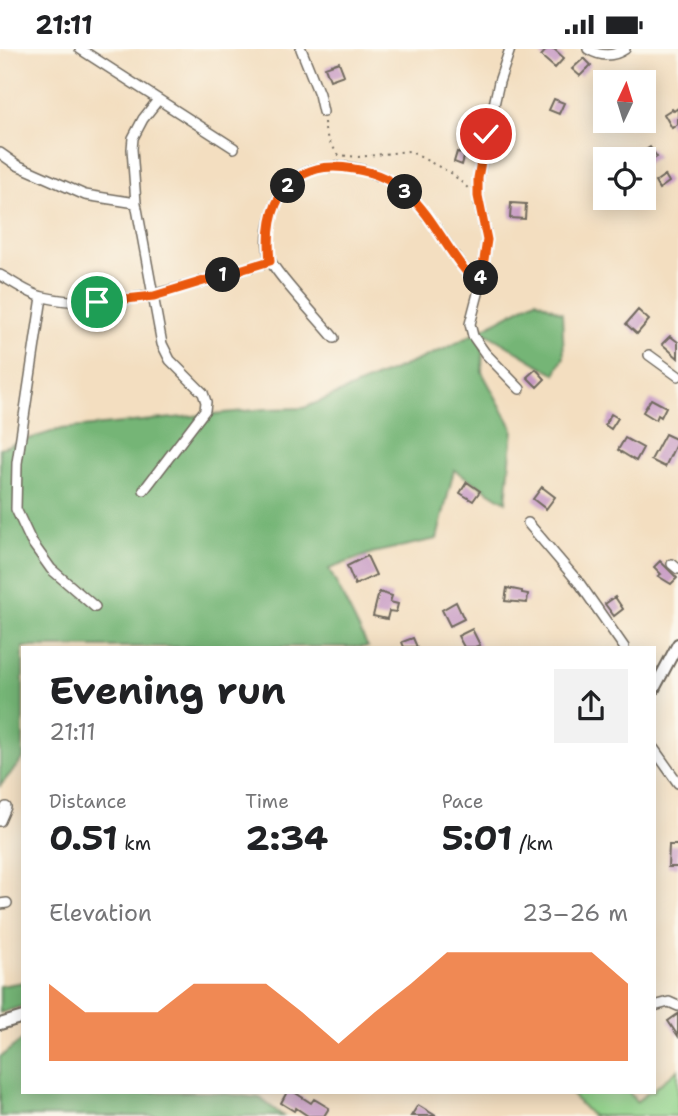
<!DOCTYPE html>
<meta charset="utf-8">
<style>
body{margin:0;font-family:"Shantell Sans",sans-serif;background:#f2f2f2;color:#202124;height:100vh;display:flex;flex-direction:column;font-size:26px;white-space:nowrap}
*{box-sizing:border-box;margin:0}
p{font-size:23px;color:#757577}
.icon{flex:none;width:38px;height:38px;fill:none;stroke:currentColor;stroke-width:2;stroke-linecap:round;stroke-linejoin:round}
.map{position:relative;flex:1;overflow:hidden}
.side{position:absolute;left:21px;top:597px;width:635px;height:448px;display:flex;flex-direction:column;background:#fff;border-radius:0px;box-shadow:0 4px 18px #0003}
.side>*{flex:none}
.needle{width:46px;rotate:4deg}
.controls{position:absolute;left:593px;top:21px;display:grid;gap:14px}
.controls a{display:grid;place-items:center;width:63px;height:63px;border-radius:0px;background:#fff;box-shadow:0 4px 18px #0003;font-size:35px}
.pin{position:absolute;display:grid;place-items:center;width:60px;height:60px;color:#fff;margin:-30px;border:4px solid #fff;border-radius:50%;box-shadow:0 2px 7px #0007}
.km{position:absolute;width:35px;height:35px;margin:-18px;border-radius:50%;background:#222;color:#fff;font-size:19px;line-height:35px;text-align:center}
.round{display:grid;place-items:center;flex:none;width:74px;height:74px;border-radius:0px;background:#f2f2f2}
.overview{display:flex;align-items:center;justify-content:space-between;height:119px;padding:0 28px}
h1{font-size:38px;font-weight:700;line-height:52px}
.figures{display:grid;grid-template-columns:repeat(3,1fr);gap:10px;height:119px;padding:7px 28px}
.figures div{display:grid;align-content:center}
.figures b{font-size:35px;font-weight:700}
.figures small{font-size:19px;font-weight:400}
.figures p{font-size:19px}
.chart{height:196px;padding:14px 28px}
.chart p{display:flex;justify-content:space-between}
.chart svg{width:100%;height:126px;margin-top:7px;fill:#ea580c;opacity:.7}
.status{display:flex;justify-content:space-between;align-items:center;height:49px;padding:0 35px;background:#fff;direction:ltr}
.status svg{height:19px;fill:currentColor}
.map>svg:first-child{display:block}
.green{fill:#91d38a;stroke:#5e7f5a;stroke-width:2}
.forest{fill:#74b576;stroke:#507050;stroke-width:2}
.building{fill:#c698c3}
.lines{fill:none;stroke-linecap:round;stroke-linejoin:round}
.minor-casing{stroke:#716a5f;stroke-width:12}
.major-casing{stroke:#716a5f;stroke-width:14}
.path{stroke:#716a5f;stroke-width:2;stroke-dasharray:2 5;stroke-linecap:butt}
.minor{stroke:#fff;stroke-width:9}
.major{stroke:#fff;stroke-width:10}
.route-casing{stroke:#fff;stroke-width:14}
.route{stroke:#ea580c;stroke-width:9}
</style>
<div class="status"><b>21:11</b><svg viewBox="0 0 49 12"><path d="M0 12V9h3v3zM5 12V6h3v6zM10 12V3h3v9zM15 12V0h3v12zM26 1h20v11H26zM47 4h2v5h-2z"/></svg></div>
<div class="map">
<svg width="678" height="1067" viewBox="0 0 678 1067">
<rect width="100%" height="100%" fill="#fbf7ec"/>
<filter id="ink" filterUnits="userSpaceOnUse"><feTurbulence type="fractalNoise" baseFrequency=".0143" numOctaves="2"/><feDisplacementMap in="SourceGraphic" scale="14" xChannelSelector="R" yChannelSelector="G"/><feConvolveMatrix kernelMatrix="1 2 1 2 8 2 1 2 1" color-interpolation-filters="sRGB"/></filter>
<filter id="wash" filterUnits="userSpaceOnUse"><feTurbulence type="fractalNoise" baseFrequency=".00686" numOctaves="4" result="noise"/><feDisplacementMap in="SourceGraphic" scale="28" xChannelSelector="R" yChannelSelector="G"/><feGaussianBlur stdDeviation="1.57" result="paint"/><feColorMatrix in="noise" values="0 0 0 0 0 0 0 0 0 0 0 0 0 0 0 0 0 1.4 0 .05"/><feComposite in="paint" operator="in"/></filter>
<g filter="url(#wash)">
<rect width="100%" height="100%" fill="#f3dec0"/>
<!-- green -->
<path class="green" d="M678,1020V1067H592L569,1043H629L636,1053L649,1043H654L655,1039Z"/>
<!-- forest -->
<path class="forest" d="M536,251L562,264L564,308L555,325L487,285L483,290L482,323L513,380L506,453L454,421L437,490L372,504L329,520L368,598H23V710L0,737V399L61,380L265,360L304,359L449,298Z
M23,933V957L0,964V937Z
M23,990V1043H208L260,1049L283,1067H0V1008Z"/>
<g id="blocks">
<!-- building -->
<path class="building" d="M547,0H554L564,9L555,19L541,7Z
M584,9L591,16L580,27L572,20Z
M339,13L344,26L330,31L325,18Z
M554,50L564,54L559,65L549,61Z
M678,59V75L672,79L664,65L672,60L674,62Z
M650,98L657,108L644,116V110H641L638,106Z
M457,103L465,105L462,116L454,113Z
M665,126L669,133L659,140L655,133Z
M511,154L526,155L525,170L510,169Z
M638,261L649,271L637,285L626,275Z
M670,287L678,293V309L662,295Z
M536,320L545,330L537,338L527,328Z
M651,350L666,358L661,368L658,366L656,371L643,363Z
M611,365L618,369L611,380L605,376Z
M665,385L678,391L665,418L651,411Z
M625,389L643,399L636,412L618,401Z
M467,433L480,442L473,452L460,444Z
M542,438L555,448L546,460L533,450Z
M367,507L376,526L355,536L347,517Z
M660,512L677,529L671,535L658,527L661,525L654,518Z
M507,539L522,542V544L528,545L527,554L505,552Z
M379,543L392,547L390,553L398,555L396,563L389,562L387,570L373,567Z
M615,548L623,560L614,567L605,555Z
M456,553L464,570L450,577L442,561Z
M472,580L480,596L475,598H464L458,587Z
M413,589L417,598H404L402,593Z
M669,796H678V818H668Z
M678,965V987L668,972Z
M287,1043H294L311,1054L314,1050L329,1059L324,1067H308L296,1059L294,1062L281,1054Z
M418,1056L436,1067H411Z"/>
</g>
</g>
<g filter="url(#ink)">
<use href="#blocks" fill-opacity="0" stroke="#716a5f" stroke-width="2"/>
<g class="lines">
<defs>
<path id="minor" d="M80,0L234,99
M301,0L319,45L323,63
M510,0L499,33L478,129V147L487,191L480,237L470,275L473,287L485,304L520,340
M588,0C601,8 613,8 625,0
M0,104L17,116L85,146L136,154
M0,226C13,233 29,245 43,248C119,265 199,233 270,212
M42,248L17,414L16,460L31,492L51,520L95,558
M334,289C323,275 273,222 270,210C266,197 268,180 272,167C275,160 277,149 282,143C307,108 357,114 390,132C432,156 446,206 480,237
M649,306L678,327
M144,441L205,361L206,353L203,344L170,311L162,295L136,154L132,100L133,89L143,70L158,51
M528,474L580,535L624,598
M672,515L678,520
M654,700L678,734
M0,772L6,758
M0,855L7,854
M654,957L669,953L678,957"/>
<path id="major" d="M654,640L678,595
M0,975L23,968"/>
</defs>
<!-- minor casing -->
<use href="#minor" class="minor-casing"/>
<!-- major casing -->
<use href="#major" class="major-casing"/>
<!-- path -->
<path class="path" d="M324,73C325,87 330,95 339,106L358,108L409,102L451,124L469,140"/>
<!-- minor -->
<use href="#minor" class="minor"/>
<!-- major -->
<use href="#major" class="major"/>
</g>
</g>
<g class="lines" filter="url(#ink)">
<defs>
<path id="route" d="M97,253L154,247L270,212C267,182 270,148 297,129C315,117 333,116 354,120C427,131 435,196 480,237L487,191L478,147V129L486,85"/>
</defs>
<!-- route casing -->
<use href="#route" class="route-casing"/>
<!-- route -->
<use href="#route" class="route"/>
</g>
</svg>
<div class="controls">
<a><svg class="needle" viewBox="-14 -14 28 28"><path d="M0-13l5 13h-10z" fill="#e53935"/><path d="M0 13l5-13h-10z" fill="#757577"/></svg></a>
<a><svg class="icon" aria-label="locate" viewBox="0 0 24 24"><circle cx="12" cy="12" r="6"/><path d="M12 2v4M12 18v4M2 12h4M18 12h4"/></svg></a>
</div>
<div class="pin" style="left:97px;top:253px;background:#1e9e55"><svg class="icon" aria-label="arrive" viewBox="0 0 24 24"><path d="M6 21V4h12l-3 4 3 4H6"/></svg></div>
<div class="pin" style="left:486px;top:85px;background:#d93025"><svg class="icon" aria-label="check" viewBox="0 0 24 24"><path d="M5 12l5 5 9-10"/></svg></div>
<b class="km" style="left:223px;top:226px">1</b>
<b class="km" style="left:288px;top:137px">2</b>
<b class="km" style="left:405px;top:143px">3</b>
<b class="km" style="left:481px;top:229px">4</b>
<section class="side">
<div class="overview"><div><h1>Evening run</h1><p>21:11</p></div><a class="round"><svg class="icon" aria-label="share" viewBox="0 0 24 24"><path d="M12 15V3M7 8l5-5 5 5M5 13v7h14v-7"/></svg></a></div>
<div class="figures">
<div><p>Distance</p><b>0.51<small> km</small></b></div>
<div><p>Time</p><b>2:34</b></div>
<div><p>Pace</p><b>5:01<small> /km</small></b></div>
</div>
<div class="chart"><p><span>Elevation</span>23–26 m</p>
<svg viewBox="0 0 160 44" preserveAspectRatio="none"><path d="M0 44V17L10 27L20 27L30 27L40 17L50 17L60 17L70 27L80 38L90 27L100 17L110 6L120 6L130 6L140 6L150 6L160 17V44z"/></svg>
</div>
</section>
</div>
